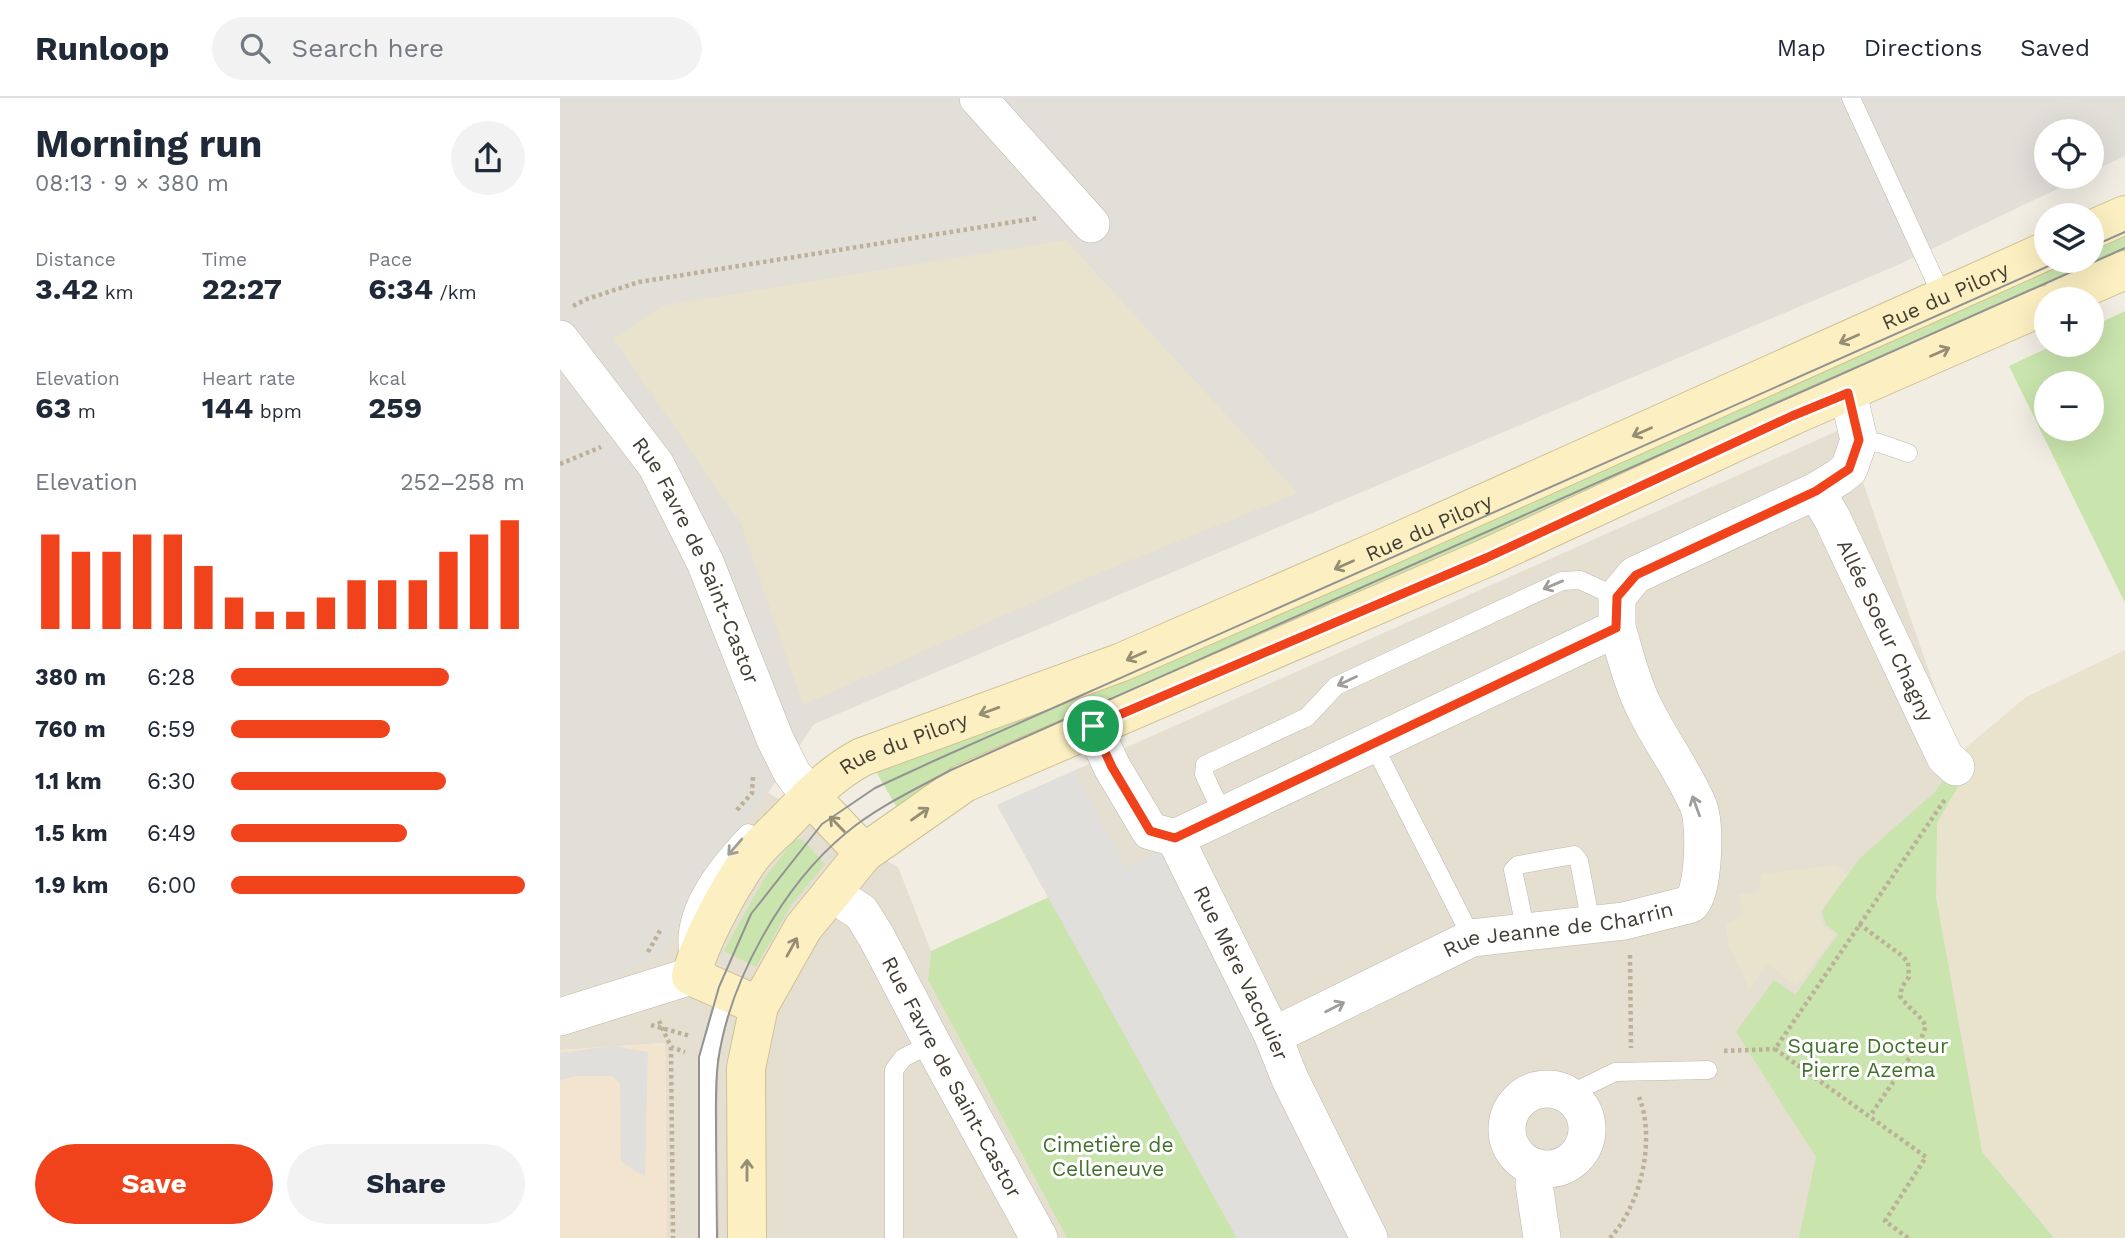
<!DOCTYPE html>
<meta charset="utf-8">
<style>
body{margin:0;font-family:"Work Sans",sans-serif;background:#f2f2f3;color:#1f2937;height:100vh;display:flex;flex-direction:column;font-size:26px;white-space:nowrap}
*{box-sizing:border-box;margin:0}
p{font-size:23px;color:#747a83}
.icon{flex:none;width:38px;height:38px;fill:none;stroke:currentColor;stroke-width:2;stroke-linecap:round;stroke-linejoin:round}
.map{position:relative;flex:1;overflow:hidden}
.sheet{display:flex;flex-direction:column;background:#fff;width:560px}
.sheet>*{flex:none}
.controls{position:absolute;left:1474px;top:21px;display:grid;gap:14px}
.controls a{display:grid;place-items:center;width:70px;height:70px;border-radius:50%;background:#fff;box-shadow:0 7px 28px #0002;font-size:35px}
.pin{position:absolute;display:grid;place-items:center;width:60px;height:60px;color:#fff;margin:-30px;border:4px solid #fff;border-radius:50%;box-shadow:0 2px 7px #0007}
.round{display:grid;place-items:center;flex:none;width:74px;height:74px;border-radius:37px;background:#f2f2f3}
.overview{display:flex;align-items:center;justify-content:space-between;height:119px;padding:0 35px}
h1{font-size:38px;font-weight:700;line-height:52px}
.figures{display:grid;grid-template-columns:repeat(3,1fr);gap:10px;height:119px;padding:7px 35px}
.figures div{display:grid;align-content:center}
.figures b{font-size:30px;font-weight:700}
.figures small{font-size:19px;font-weight:400}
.figures p{font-size:19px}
.chart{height:196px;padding:14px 35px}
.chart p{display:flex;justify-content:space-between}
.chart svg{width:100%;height:126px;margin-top:7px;stroke:#f0431b;stroke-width:6}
.button{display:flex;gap:14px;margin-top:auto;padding:14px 35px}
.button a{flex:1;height:80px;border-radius:42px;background:#f0431b;color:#fff;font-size:28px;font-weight:700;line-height:80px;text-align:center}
.button a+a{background:#f2f2f3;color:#1f2937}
ul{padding:0 35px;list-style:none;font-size:23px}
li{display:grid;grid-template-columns:112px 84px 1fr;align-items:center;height:52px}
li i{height:18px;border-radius:9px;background:#f0431b}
header{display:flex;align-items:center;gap:42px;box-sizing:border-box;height:98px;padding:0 35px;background:#fff;border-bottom:2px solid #e0e1e3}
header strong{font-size:33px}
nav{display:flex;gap:38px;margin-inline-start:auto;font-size:24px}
.search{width:490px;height:63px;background:#f2f2f3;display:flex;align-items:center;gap:18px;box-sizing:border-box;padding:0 24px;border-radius:38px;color:#747a83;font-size:26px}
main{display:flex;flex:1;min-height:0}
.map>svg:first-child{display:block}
.residential{fill:#e4dfd1}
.commercial{fill:#f2e4ce}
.industrial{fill:#e2ded8}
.education{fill:#e9e2cd}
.green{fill:#c9e4ad;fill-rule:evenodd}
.parking{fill:#e1dfdb}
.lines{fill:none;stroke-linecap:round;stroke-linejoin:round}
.lane-casing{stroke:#beb8a9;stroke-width:19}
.street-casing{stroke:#beb8a9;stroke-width:38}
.secondary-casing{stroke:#cfc195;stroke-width:40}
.path{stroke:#bcb198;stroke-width:4.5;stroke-dasharray:3.5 3.5;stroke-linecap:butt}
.lane{stroke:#fff;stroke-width:18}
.street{stroke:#fff;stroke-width:37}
.secondary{stroke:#fcf0c2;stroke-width:38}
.tram{stroke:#939393;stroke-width:2}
.oneway{stroke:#968e74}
.oneway2{stroke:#a09e9a}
.route-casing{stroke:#fff;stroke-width:14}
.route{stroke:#f0431b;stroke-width:9}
.labels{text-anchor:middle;stroke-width:6;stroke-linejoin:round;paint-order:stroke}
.street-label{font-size:21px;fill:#423d34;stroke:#fff}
.park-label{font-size:21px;fill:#42702a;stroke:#fff}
</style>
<header>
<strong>Runloop</strong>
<div class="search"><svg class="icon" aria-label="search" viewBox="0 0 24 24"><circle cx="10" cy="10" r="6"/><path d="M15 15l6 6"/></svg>Search here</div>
<nav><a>Map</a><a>Directions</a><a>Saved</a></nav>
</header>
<main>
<section class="sheet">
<div class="overview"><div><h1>Morning run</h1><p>08:13 · 9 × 380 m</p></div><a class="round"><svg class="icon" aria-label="share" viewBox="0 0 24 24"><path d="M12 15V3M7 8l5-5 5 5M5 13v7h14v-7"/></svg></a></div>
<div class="figures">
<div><p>Distance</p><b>3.42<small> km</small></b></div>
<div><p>Time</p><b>22:27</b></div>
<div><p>Pace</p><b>6:34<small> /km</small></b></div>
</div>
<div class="figures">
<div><p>Elevation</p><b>63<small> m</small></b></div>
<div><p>Heart rate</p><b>144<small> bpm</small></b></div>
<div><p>kcal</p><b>259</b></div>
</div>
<div class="chart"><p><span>Elevation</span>252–258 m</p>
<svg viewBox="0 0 160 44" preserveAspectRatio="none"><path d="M5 44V11M15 44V17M25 44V17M35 44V11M45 44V11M55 44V22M65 44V33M75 44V38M85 44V38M95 44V33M105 44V27M115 44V27M125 44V27M135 44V17M145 44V11M155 44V6"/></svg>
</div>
<ul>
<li><b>380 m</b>6:28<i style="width:74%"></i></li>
<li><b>760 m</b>6:59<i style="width:54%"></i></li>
<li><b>1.1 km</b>6:30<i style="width:73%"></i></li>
<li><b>1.5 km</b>6:49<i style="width:60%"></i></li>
<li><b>1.9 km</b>6:00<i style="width:100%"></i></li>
</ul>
<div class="button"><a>Save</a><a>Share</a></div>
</section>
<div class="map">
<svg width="1565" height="1140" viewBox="0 0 1565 1140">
<rect width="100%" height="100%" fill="#f1ede3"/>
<!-- residential -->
<path class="residential" d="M1284,330L1398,656L1377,725L1494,1140H677L437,707Z
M208,695L338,769L371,853L368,882L507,1140H107L105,945L0,952V898L49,881L106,853L120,819L141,781Z"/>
<!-- commercial -->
<path class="commercial" d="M105,945L107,1140H0V952Z"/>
<!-- industrial -->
<path class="industrial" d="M0,0H1565V58L1531,74V33H1486V79H1522L1340,166L254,626L208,695L141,781L120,819L106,853L49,881L0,898Z"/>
<!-- education -->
<path class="education" d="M506,142L738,395L539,475L243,607L181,426L53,240L105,207Z
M1565,552V1140H1494L1422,1054L1376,799L1377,725L1399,689L1394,677L1398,656L1466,599Z
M1275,767L1288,777L1260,814L1263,828L1275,837L1236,888L1208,866L1189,891L1168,845L1166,827L1183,817L1179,796L1199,794L1201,776Z"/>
<!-- green -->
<path class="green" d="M1565,127V164L343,720L315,672L1488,163H1531V143Z
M1565,213V505L1449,268L1494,247H1531V229ZM1486,285H1531V331H1486Z
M1388,675L1394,677L1399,688L1377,725L1376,799L1422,1054L1494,1140H1239L1256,1059L1176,934L1214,882L1235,897L1278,836L1266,827L1262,813L1299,761L1375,694Z
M235,741L243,742L265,766L231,807L196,869L164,853L204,781Z
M489,799L677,1140H507L368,882L371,853Z"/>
<!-- parking -->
<path class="parking" d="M514,673L566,770L602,753L798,1140H677L437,707Z
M53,948L88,954L85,1079L61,1064L60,985L52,978H17L0,982V955Z"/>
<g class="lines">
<defs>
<path id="lane" d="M1291,0L1383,200
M1299,342L1319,345L1348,355
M813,646L912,840
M663,717L644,676L645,667L747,619L776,588L1002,483L1020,482L1057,499
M966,834L953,772L958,767L1014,757L1019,763L1031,826
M128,853C122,809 160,764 188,735
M1008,997L1055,974L1148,972
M149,1140L148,961L166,892
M334,1140V972L343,960L372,945"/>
<g id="street">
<path d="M418,0L531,126"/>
<path id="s1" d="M0,241L96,367L145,464L215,641L232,675L250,698"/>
<path id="s2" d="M1256,393L1272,420L1385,659L1396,669"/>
<path id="s3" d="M533,628L552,669L590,733L615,740L713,938L730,981L809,1140"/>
<path d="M615,740L1057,530V499L1075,477L1256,393L1279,379L1289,371L1299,342L1288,295"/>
<path id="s4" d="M271,795L301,814L316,838L372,945L479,1140"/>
<path d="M0,919L131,878"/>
<path id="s5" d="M713,938L912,840L1064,823L1131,806C1144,793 1146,725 1138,707C1123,672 1099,641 1083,607C1071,583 1065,555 1057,530"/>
<circle cx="987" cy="1031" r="40"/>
<path d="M975,1069L974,1086L982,1140"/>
</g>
<g id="secondary">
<path d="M1531,132L1565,117"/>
<path d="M1499,201L1565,172"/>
<path d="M250,698L304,755"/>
<path id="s6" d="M199,908L131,878C141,841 169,790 191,759C199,748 211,738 221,728C246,702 270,676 302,659L562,564L824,450L1486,153"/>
<path d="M187,1140L186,970L199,908L243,830L304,755L404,685L926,460L1232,318L1486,207"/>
</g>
</defs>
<!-- lane casing -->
<use href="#lane" class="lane-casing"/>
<!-- street casing -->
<use href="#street" class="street-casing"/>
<!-- secondary casing -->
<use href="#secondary" class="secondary-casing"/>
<!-- path -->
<path class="path" d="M13,208L27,201L79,184L478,120
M0,366L41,349
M177,712L192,695L193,678
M1299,826L1341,857L1348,864L1349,879L1342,889L1340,898C1348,910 1359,916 1366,928L1359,946L1310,1018
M88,854L101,831
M1070,857L1071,950
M99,923L111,949L125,954
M91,927L130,938
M111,949L113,1140
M1164,953L1215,951
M1050,1140C1081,1107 1096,1041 1079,999
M1348,1140L1325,1123L1366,1059L1215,951L1386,700"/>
<!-- lane -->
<use href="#lane" class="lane"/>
<!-- street -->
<use href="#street" class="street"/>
<!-- secondary -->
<use href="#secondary" class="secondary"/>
<!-- tram -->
<path class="tram" d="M1531,149L1565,134
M139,1140V959L159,889L191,816L262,726L315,690L378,661L1500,163
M157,1140C157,1104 156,1069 156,1033C156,1010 155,987 158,964C169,883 223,787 286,735C317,709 356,691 391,672L1565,150"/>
</g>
<!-- one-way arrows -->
<defs><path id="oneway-shaft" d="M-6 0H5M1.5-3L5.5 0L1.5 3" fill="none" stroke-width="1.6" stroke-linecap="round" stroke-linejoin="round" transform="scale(1.75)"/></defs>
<g class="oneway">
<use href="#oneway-shaft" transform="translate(1289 241) rotate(156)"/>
<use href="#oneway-shaft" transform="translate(1380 254) rotate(-24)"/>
<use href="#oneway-shaft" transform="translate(1082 334) rotate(156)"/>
<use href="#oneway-shaft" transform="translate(784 467) rotate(156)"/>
<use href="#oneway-shaft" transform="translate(576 558) rotate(156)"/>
<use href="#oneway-shaft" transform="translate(429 613) rotate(160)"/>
<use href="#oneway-shaft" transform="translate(360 716) rotate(-35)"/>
<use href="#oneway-shaft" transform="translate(277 726) rotate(-134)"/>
<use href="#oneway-shaft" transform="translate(232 849) rotate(-61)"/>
<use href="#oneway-shaft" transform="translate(187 1072) rotate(-90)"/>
</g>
<g class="oneway2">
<use href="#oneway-shaft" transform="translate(993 487) rotate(157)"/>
<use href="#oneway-shaft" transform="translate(787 583) rotate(155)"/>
<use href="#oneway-shaft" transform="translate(1136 708) rotate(-110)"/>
<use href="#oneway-shaft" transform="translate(175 749) rotate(131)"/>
<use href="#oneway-shaft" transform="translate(775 909) rotate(-27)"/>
</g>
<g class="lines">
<defs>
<path id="route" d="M1288,295L1299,342L1289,371L1256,393L1076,477L1057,499L1056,530L615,740L590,733L552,669L533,628L926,460L1232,318Z"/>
</defs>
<!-- route casing -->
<use href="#route" class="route-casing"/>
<!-- route -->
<use href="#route" class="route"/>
</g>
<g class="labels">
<!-- street labels -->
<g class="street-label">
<text dy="7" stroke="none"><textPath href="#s6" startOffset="1536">Rue du Pilory</textPath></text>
<text dy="7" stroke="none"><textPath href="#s6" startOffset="970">Rue du Pilory</textPath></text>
<text dy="7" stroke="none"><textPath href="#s1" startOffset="262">Rue Favre de Saint-Castor</textPath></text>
<text dy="7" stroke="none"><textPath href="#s2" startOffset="156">Allée Soeur Chagny</textPath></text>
<text dy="7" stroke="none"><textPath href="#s6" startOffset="402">Rue du Pilory</textPath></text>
<text dy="7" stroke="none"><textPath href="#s5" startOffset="308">Rue Jeanne de Charrin</textPath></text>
<text dy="7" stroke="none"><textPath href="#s3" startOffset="296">Rue Mère Vacquier</textPath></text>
<text dy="7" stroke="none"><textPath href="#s4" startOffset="224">Rue Favre de Saint-Castor</textPath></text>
</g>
<!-- park labels -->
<g class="park-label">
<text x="1308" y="955">Square Docteur<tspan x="1308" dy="24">Pierre Azema</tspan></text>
<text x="548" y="1054">Cimetière de<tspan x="548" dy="24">Celleneuve</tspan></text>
</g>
</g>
</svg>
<div class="controls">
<a><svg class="icon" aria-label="locate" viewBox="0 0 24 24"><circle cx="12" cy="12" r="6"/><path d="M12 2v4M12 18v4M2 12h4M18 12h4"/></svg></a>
<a><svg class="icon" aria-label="layers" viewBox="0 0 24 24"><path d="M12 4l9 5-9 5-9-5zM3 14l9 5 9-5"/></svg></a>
<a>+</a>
<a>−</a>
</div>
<div class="pin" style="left:533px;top:628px;background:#1e9e55"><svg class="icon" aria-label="arrive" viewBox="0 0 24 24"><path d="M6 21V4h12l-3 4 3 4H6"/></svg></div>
</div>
</main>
